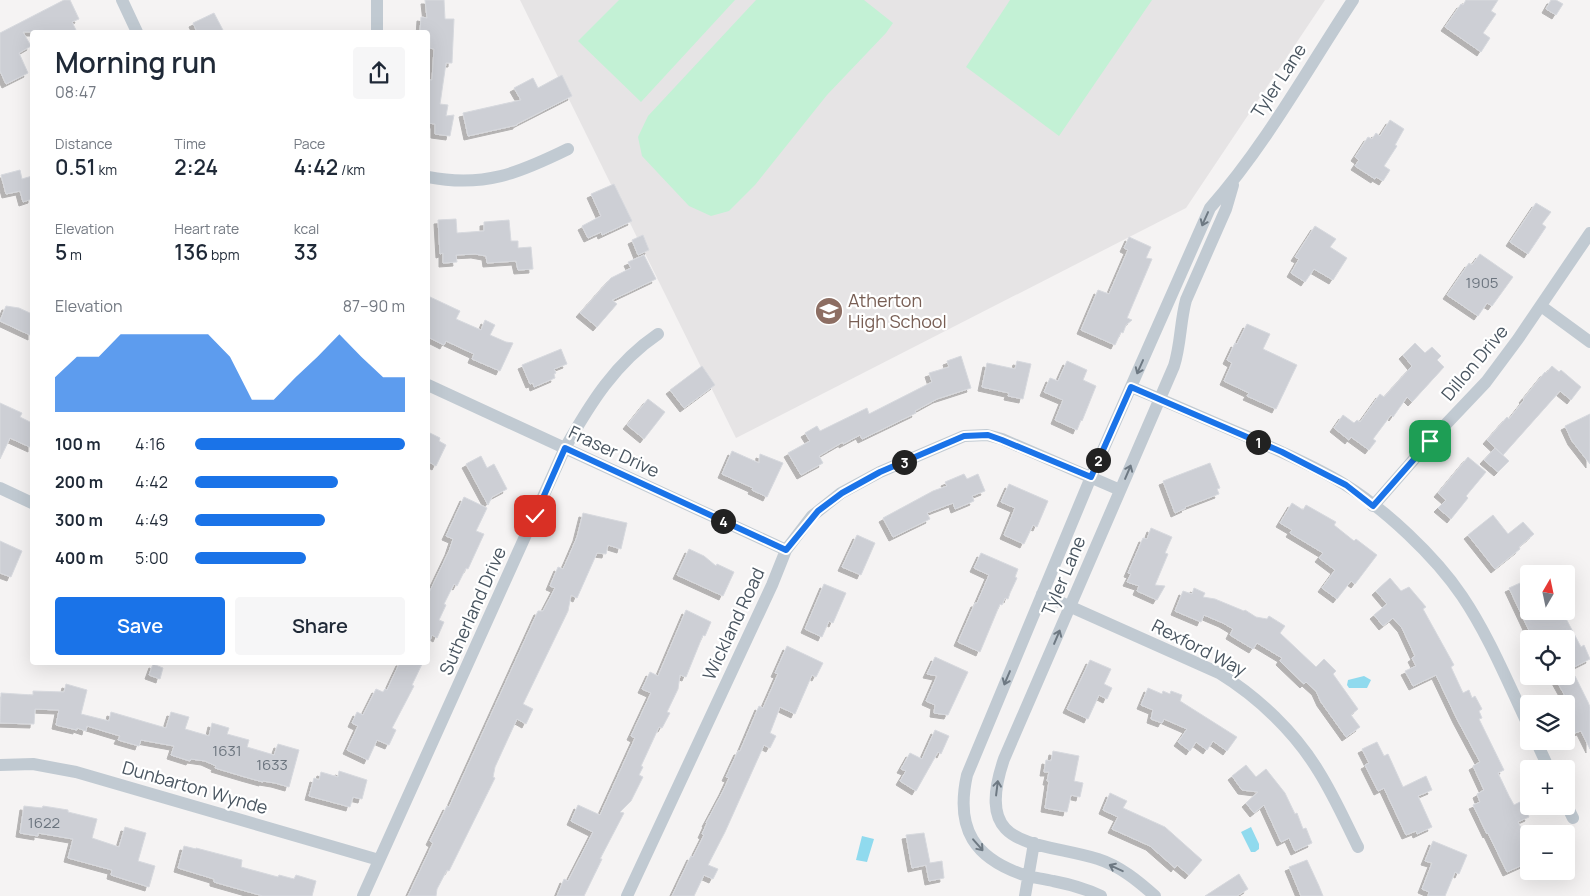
<!DOCTYPE html>
<meta charset="utf-8">
<style>
body{margin:0;font-family:Manrope,sans-serif;background:#f6f6f7;color:#1f2937;height:100vh;display:flex;flex-direction:column;font-size:19px;white-space:nowrap}
*{box-sizing:border-box;margin:0}
p{font-size:16px;color:#747a83}
.icon{flex:none;width:28px;height:28px;fill:none;stroke:currentColor;stroke-width:2;stroke-linecap:round;stroke-linejoin:round}
.map{position:relative;flex:1;overflow:hidden}
.details{position:absolute;left:30px;top:30px;width:400px;height:635px;display:flex;flex-direction:column;background:#fff;border-radius:5px;box-shadow:0 5px 20px #0002}
.details>*{flex:none}
.needle{width:32px;rotate:9deg}
.controls{position:absolute;left:1520px;top:565px;display:grid;gap:10px}
.controls a{display:grid;place-items:center;width:55px;height:55px;border-radius:5px;background:#fff;box-shadow:0 5px 20px #0002;font-size:25px}
.pin{position:absolute;display:grid;place-items:center;width:42px;height:42px;color:#fff;margin:-21px;border-radius:10px;box-shadow:0 2px 8px #0006}
.km{position:absolute;width:25px;height:25px;margin:-12px;border-radius:50%;background:#222;color:#fff;font-size:14px;line-height:25px;text-align:center}
.round{display:grid;place-items:center;flex:none;width:52px;height:52px;border-radius:5px;background:#f6f6f7}
.headline{display:flex;align-items:center;justify-content:space-between;height:85px;padding:0 25px}
h1{font-size:28px;font-weight:600;line-height:38px}
.stats{display:grid;grid-template-columns:repeat(3,1fr);gap:8px;height:85px;padding:5px 25px}
.stats div{display:grid;align-content:center}
.stats b{font-size:21px;font-weight:600}
.stats small{font-size:14px;font-weight:400}
.stats p{font-size:14px}
.chart{height:140px;padding:10px 25px}
.chart p{display:flex;justify-content:space-between}
.chart svg{width:100%;height:90px;margin-top:5px;fill:#1a73e8;opacity:.7}
.primary-button{display:flex;gap:10px;margin-top:auto;padding:10px 25px}
.primary-button a{flex:1;height:58px;border-radius:5px;background:#1a73e8;color:#fff;font-size:20px;font-weight:600;line-height:58px;text-align:center}
.primary-button a+a{background:#f6f6f7;color:#1f2937}
ul{padding:0 25px;list-style:none;font-size:16px}
li{display:grid;grid-template-columns:80px 60px 1fr;align-items:center;height:38px}
li i{height:12px;border-radius:6px;background:#1a73e8}
.map>svg:first-child{display:block}
.education{fill:#e6e4e5}
.green{fill:#c3f1d5}
.water{fill:#90daee}
.building{fill:#cdcfd5;stroke:#d7d9de;filter:url(#shadow)}
.lines{fill:none;stroke-linecap:round;stroke-linejoin:round}
.minor{stroke:#c1cad2;stroke-width:12}
.oneway{stroke:#6e7983}
.route-casing{stroke:#fff;stroke-width:10}
.route{stroke:#1a73e8;stroke-width:6}
.labels{text-anchor:middle;stroke-width:4.5;stroke-linejoin:round;paint-order:stroke}
.number-label{font-size:15px;fill:#6b747e}
.street-label{font-size:18px;fill:#4a5661;stroke:#fff}
.education-label{font-size:18px;fill:#785e54;stroke:#fff;text-anchor:start}
</style>
<div class="map">
<svg width="1590" height="896" viewBox="0 0 1590 896">
<defs>
<filter id="shadow"><feDropShadow dx="-4" dy="4" stdDeviation="0" flood-color="#0004"/></filter>
</defs>
<rect width="100%" height="100%" fill="#f5f3f3"/>
<!-- education -->
<path class="education" d="M520,0H1325L1186,208L736,438Z"/>
<!-- green -->
<path class="green" d="M619,0H735L641,102L578,41Z
M756,0H864L893,23L886,33L827,95L755,185L729,211L711,216L689,206L642,156L638,137L648,116Z
M1010,0H1152L1059,136L966,67Z"/>
<!-- water -->
<path class="water" d="M1364,676L1371,680L1367,688H1349L1347,685L1348,680Z
M1251,827L1259,844V849L1255,852H1251L1241,832Z
M862,836L874,839L867,862L856,860Z"/>
<!-- building -->
<path class="building" d="M64,0H70L79,19L72,22L77,32H23L31,46L19,53L28,73L6,84L0,71V33Z
M425,0H444L445,19H454L452,63H446L440,104L448,105L446,116L454,115L450,136L435,134V124L428,123V80H432L434,49L430,48V35H428V32H420L421,17L427,18Z
M1466,0H1498L1491,11L1496,14L1483,33L1490,38L1481,52L1445,27L1461,4L1463,5Z
M1551,0H1556L1563,4L1556,15L1546,9Z
M214,13L224,32H197L193,23Z
M562,75L572,96L517,124V125L468,136L463,113L521,100L514,88L533,78L538,88Z
M1390,120L1404,129L1395,145L1397,146L1384,166L1390,170L1383,181L1376,177L1375,179L1355,166L1359,160L1355,157L1368,137L1372,139L1376,133L1380,136Z
M20,170L22,179L32,176V199L23,202L20,191L6,194L1,175Z
M614,184L632,221L602,235L601,232L588,238L582,226L601,216L591,194Z
M1536,203L1551,212L1542,224L1546,227L1528,254L1510,242Z
M456,219L457,233L484,231V222L509,220L511,241H518V248L531,247L533,269L518,270L516,261L487,263L486,256L475,254L456,255L457,262L443,263V253L440,254L438,220Z
M1315,226L1336,239L1330,247L1347,258L1333,280L1314,269L1305,282L1291,273L1299,259L1295,257Z
M643,235L649,250L638,255L632,240Z
M1129,237L1151,247L1146,258L1152,259L1127,318L1132,320L1126,325L1123,333L1121,332L1115,345L1081,330L1098,290L1109,294L1128,250L1124,248Z
M1480,254L1513,277L1492,306L1487,303L1478,316L1447,295L1469,263L1472,265Z
M644,255L656,279L612,300L617,304L597,327L580,313L611,278L631,268L628,262Z
M428,296L460,311L456,319L481,330L485,320L495,325L490,335L506,342L513,343L500,371L472,359L474,354L446,341L444,345L428,337Z
M6,306L19,308L32,314V336L0,321Z
M1247,324L1270,334L1263,349L1297,365L1276,409L1247,396L1249,393L1224,381L1232,363L1227,360L1235,343L1237,344Z
M1415,343L1425,353L1432,347L1441,356L1437,360L1444,367L1412,402L1407,397L1393,417L1391,415L1373,439L1376,441L1369,450L1351,437L1349,440L1334,428L1343,415L1354,423L1357,420L1360,422L1380,394L1384,397L1412,366L1403,355Z
M561,349L567,364L554,369L556,373L554,374L555,378L534,387L533,383L530,384L522,365Z
M961,356L971,388L937,399L915,411L916,413L862,439L860,435L843,444V442L819,456L823,463L801,475L788,453L810,441L805,433L817,426L820,431L867,408L869,414L932,382L929,373L949,367L947,361Z
M1017,361L1031,364L1023,399L1008,396L1009,393L982,387L987,363L1015,369Z
M1067,361L1087,370L1083,380L1096,386L1082,421L1081,420L1077,430L1055,420L1063,400L1044,392L1050,378L1058,381Z
M702,366L715,385L684,408L670,390Z
M1552,366L1559,372L1561,370L1581,387L1571,400L1560,391L1503,455L1487,440L1507,417L1509,419L1524,400L1523,399L1545,372L1546,373Z
M648,399L665,412L644,439L627,425Z
M0,403L22,413L20,417L32,423V448L10,438L0,459Z
M1590,414V464L1572,441L1565,426Z
M428,432L440,438L439,441L446,445L436,466L429,462L428,466Z
M1495,448L1509,461L1498,472L1484,460Z
M732,451L759,463L760,454L783,463L767,497L752,490L753,488L722,474Z
M481,456L487,468L494,464L507,489L492,497L488,505L466,464Z
M1468,457L1486,472L1466,496L1468,498L1451,519L1438,508L1446,500L1438,493Z
M1210,463L1220,488L1217,489L1219,494L1185,507L1186,508L1175,513L1163,481Z
M964,474L967,479L978,474L985,491L972,496L974,501L955,509L953,503L927,513L930,519L893,537L883,518L933,491L947,486L945,482Z
M1009,484L1048,501L1037,527L1033,525L1024,544L1004,535L1015,508L1001,502Z
M464,497L487,508L476,531L484,534L468,569L466,568L457,586L454,584L444,604L446,605L439,620L444,622L437,638L432,635L428,646V595L449,551L453,539L446,536Z
M1292,503L1303,510L1306,505L1336,522L1334,525L1354,541L1356,539L1377,555L1355,584L1351,581L1337,599L1322,588L1335,570L1319,558L1323,553L1290,533L1292,530L1280,523Z
M583,513L627,523L621,549L608,545L606,554L597,553L577,598L571,595L568,611L523,704L533,709L526,724L517,719L495,767L493,777L495,778L449,871L447,870L437,889L436,896H408L433,843L430,841L447,806L449,807L538,611H543L555,588L550,586L558,567L563,569L568,558L577,537Z
M1493,515L1508,534L1523,522L1534,534L1519,547L1520,549L1495,569L1468,535Z
M1151,528L1172,537L1165,553L1168,554L1155,585L1165,586L1157,600L1137,591L1139,586L1127,582L1131,574L1128,573L1143,538L1147,539Z
M857,535L875,543L861,575L842,567Z
M0,541L22,551L11,577L0,573Z
M689,549L704,556L716,566L717,564L734,572L723,596L677,575Z
M981,553L1018,569L1015,577L1017,578L1010,593L1008,599L1005,598L1002,605L1000,604L980,652L958,642L975,603H977L989,575L974,568Z
M1390,578L1401,591L1409,587L1426,607L1423,609L1454,665L1451,667L1463,693L1469,690L1472,698L1475,696L1482,709L1479,711L1482,718L1479,719L1504,770L1498,773L1509,796L1514,805L1522,801L1529,817L1518,822L1529,844V862L1507,872L1488,833L1487,834L1473,805L1480,802L1477,794L1484,790L1473,766L1480,762L1457,719L1436,675L1413,686L1405,671L1416,666L1412,658L1415,656L1402,628L1393,618L1383,626L1374,615L1387,604L1376,591Z
M1529,579V611H1562L1581,647L1584,645L1590,659L1566,671V639H1533L1509,588Z
M824,584L846,593L833,623L829,621L822,637L805,629Z
M1194,588L1205,593L1203,597L1215,599L1244,611L1245,610L1256,617L1267,619L1269,616L1285,626L1280,633L1316,667L1324,659L1336,671L1333,674L1358,709L1351,715L1360,727L1346,737L1321,702L1316,691L1306,682L1304,684L1280,661L1282,658L1257,643L1253,649L1243,643L1230,635L1233,629L1223,623L1204,615L1201,622L1175,611L1183,591L1192,594Z
M686,610L711,622L705,636L703,635L686,677L680,675L678,689L667,712L670,713L662,728L659,727L641,766L643,767L639,775L643,777L631,801L620,812L624,813L600,859H602L584,896H557L564,879L568,881L593,832L571,821L578,805L600,815L635,738L631,736L651,693L642,689L650,672L658,676Z
M787,646L823,663L816,677L812,675L795,714L780,707L770,733L776,736L770,748L764,745L725,832L708,865L718,869L713,879L704,875L694,896H672L691,856L693,857L704,835L702,834L707,823H706L723,791L729,778L726,777L738,751H740L759,706L763,708L778,674L775,673Z
M935,657L968,672L948,715L934,713L935,705L926,701L937,676L927,674Z
M1090,660L1111,669L1104,684L1112,688L1107,699L1099,695L1088,719L1067,709Z
M400,662H423L412,685L414,686L392,728L396,730L389,745L377,740L368,760L347,750L358,726L352,723L357,712L363,715L376,689L383,692L385,689L387,690Z
M153,664L163,668L160,679L149,675Z
M1554,676H1575L1588,702L1590,707V749L1581,731L1575,733L1566,715V709L1571,707Z
M66,684L87,690L81,714L109,721L111,712L166,728L171,712L189,717L185,729L209,736L212,723L229,728L227,734L249,740L247,747L274,755L278,744L299,750L289,787L275,783L263,781V782L245,777L215,768L216,766L205,761L191,759L190,761L171,755L174,746L141,740L139,746L118,740L120,736L87,726L86,731L77,728V730L56,725L59,710L35,709L34,724L0,723L1,693L33,695V691L64,692Z
M1148,688L1162,694L1163,691L1170,694L1171,691L1182,695L1180,701L1237,737L1227,751L1213,741L1207,750L1196,742L1190,751L1178,742L1187,729L1164,719L1162,723L1151,719L1153,710L1141,705Z
M935,730L949,736L941,754L938,752L916,791L900,781L906,771L901,769L910,753L922,759Z
M1377,742L1384,756L1388,754L1403,787L1426,776L1432,790L1418,796L1432,827L1417,834L1416,831L1406,835L1384,788L1378,791L1365,765L1369,763L1362,749Z
M1053,751L1079,756L1074,781L1083,783L1080,797L1071,795L1067,812L1045,808L1049,781H1047L1049,772H1044L1046,760L1051,761Z
M1246,765L1256,777L1266,769L1285,793L1295,814L1297,813L1303,829L1306,828L1312,843L1295,851L1289,838L1281,842L1264,805L1254,813L1246,803L1258,792L1242,790L1232,776Z
M339,771L367,780L362,799L353,797L350,807L309,796L314,778L319,780L321,772L338,777Z
M1110,793L1127,801L1123,808L1165,827L1202,860L1189,875L1177,865L1175,868L1150,846L1112,829L1118,817L1103,810Z
M24,806L42,808L43,806L68,810V812L97,819L92,838L119,847L125,827L146,833L138,861L155,866L149,887L111,875L112,870L68,858L73,839L38,833V836L20,833Z
M924,833L930,863L942,861L944,878L929,881L926,865L912,868L906,835Z
M1433,841L1467,855L1459,874L1455,872L1445,896H1428L1429,892L1422,889L1432,863L1425,861Z
M184,846L196,849V848L242,860L241,867L278,877L279,875L294,879L296,875L316,881L312,896H263L214,882V879L178,868Z
M1307,860L1319,886L1323,896H1301L1294,879L1289,867Z
M1239,874L1248,889L1237,896H1205Z"/>
<g class="lines">
<!-- minor -->
<path class="minor" d="M122,0L137,32
M377,0V32
M428,177C484,188 519,173 568,149
M1541,306L1590,342
M428,385L786,550
M1131,387C1170,403 1208,420 1246,436C1279,451 1313,465 1344,484C1385,509 1435,556 1462,596C1489,636 1508,683 1529,727
M0,488L32,503
M1373,506L1430,441L1486,382L1518,339L1590,233
M1042,594L1219,673C1258,697 1295,732 1319,772C1334,796 1345,821 1358,847
M1536,741L1549,769
M0,765L33,764L76,772L379,860
M1566,804L1573,818
M363,896L565,448C590,404 615,363 658,334
M627,896L772,585L786,550L812,516L841,493L880,472L964,436L987,435L1002,439L1120,490
M1025,896L1034,843
M1101,896C1086,889 1069,884 1053,881C1045,879 1036,878 1027,876C974,859 955,829 967,775L1091,477L1210,208C1265,146 1307,70 1353,0
M1155,896C1138,881 1120,866 1098,859C1033,840 973,850 1004,759L1174,366C1181,344 1180,322 1186,300L1226,209L1233,185"/>
</g>
<!-- one-way arrows -->
<defs><path id="oneway-shaft" d="M-6 0H5M1.5-3L5.5 0L1.5 3" fill="none" stroke-width="1.6" stroke-linecap="round" stroke-linejoin="round" transform="scale(1.25)"/></defs>
<g class="oneway">
<use href="#oneway-shaft" transform="translate(1205 219) rotate(114)"/>
<use href="#oneway-shaft" transform="translate(1140 367) rotate(114)"/>
<use href="#oneway-shaft" transform="translate(1128 472) rotate(-67)"/>
<use href="#oneway-shaft" transform="translate(1057 637) rotate(-67)"/>
<use href="#oneway-shaft" transform="translate(1007 678) rotate(113)"/>
<use href="#oneway-shaft" transform="translate(997 788) rotate(-83)"/>
<use href="#oneway-shaft" transform="translate(978 845) rotate(49)"/>
<use href="#oneway-shaft" transform="translate(1116 868) rotate(-155)"/>
</g>
<g class="lines">
<defs>
<path id="route" d="M535,516L565,448L786,550L818,511L842,493L880,472L964,436L988,435L1002,440L1091,477L1131,387L1282,452L1346,485L1373,506L1430,441"/>
</defs>
<!-- route casing -->
<use href="#route" class="route-casing"/>
<!-- route -->
<use href="#route" class="route"/>
</g>
<!-- icons -->
<defs>
<symbol id="school-disc" viewBox="-11 -11 22 22"><circle r="9.5" fill="#8d6e63" stroke="#fff"/><path d="M0-5L7-2L0 1L-7-2ZM-4 1L0 2.5L4 1V4Q0 6-4 4Z" fill="#fff"/></symbol>
</defs>
<g fill-rule="evenodd">
<use href="#school-disc" x="813" y="295" width="32" height="32"/>
</g>
<g class="labels">
<!-- number labels -->
<g class="number-label">
<text x="1482" y="288">1905</text>
<text x="227" y="756">1631</text>
<text x="272" y="770">1633</text>
<text x="44" y="828">1622</text>
</g>
<!-- street labels -->
<g class="street-label">
<text transform="translate(1279 81) rotate(-57)" y="6">Tyler Lane</text>
<text transform="translate(1475 363) rotate(-50)" y="6">Dillon Drive</text>
<text transform="translate(614 452) rotate(25)" y="6">Fraser Drive</text>
<text transform="translate(1064 576) rotate(-67)" y="6">Tyler Lane</text>
<text transform="translate(473 611) rotate(-66)" y="6">Sutherland Drive</text>
<text transform="translate(734 624) rotate(-65)" y="6">Wickland Road</text>
<text transform="translate(1199 648) rotate(27)" y="6">Rexford Way</text>
<text transform="translate(195 788) rotate(16)" y="6">Dunbarton Wynde</text>
</g>
<!-- education labels -->
<g class="education-label">
<text x="848" y="307">Atherton<tspan x="848" dy="21">High School</tspan></text>
</g>
</g>
</svg>
<div class="controls">
<a><svg class="needle" viewBox="-14 -14 28 28"><path d="M0-13l5 13h-10z" fill="#e53935"/><path d="M0 13l5-13h-10z" fill="#747a83"/></svg></a>
<a><svg class="icon" aria-label="locate" viewBox="0 0 24 24"><circle cx="12" cy="12" r="6"/><path d="M12 2v4M12 18v4M2 12h4M18 12h4"/></svg></a>
<a><svg class="icon" aria-label="layers" viewBox="0 0 24 24"><path d="M12 4l9 5-9 5-9-5zM3 14l9 5 9-5"/></svg></a>
<a>+</a>
<a>−</a>
</div>
<div class="pin" style="left:1430px;top:441px;background:#1e9e55"><svg class="icon" aria-label="arrive" viewBox="0 0 24 24"><path d="M6 21V4h12l-3 4 3 4H6"/></svg></div>
<div class="pin" style="left:535px;top:516px;background:#d93025"><svg class="icon" aria-label="check" viewBox="0 0 24 24"><path d="M5 12l5 5 9-10"/></svg></div>
<b class="km" style="left:1258px;top:442px">1</b>
<b class="km" style="left:1098px;top:460px">2</b>
<b class="km" style="left:904px;top:462px">3</b>
<b class="km" style="left:723px;top:521px">4</b>
<section class="details">
<div class="headline"><div><h1>Morning run</h1><p>08:47</p></div><a class="round"><svg class="icon" aria-label="share" viewBox="0 0 24 24"><path d="M12 15V3M7 8l5-5 5 5M5 13v7h14v-7"/></svg></a></div>
<div class="stats">
<div><p>Distance</p><b>0.51<small> km</small></b></div>
<div><p>Time</p><b>2:24</b></div>
<div><p>Pace</p><b>4:42<small> /km</small></b></div>
</div>
<div class="stats">
<div><p>Elevation</p><b>5<small> m</small></b></div>
<div><p>Heart rate</p><b>136<small> bpm</small></b></div>
<div><p>kcal</p><b>33</b></div>
</div>
<div class="chart"><p><span>Elevation</span>87–90 m</p>
<svg viewBox="0 0 160 44" preserveAspectRatio="none"><path d="M0 44V27L10 17L20 17L30 6L40 6L50 6L60 6L70 6L80 17L90 38L100 38L110 27L120 17L130 6L140 17L150 27L160 27V44z"/></svg>
</div>
<ul>
<li><b>100 m</b>4:16<i style="width:100%"></i></li>
<li><b>200 m</b>4:42<i style="width:68%"></i></li>
<li><b>300 m</b>4:49<i style="width:62%"></i></li>
<li><b>400 m</b>5:00<i style="width:53%"></i></li>
</ul>
<div class="primary-button"><a>Save</a><a>Share</a></div>
</section>
</div>
